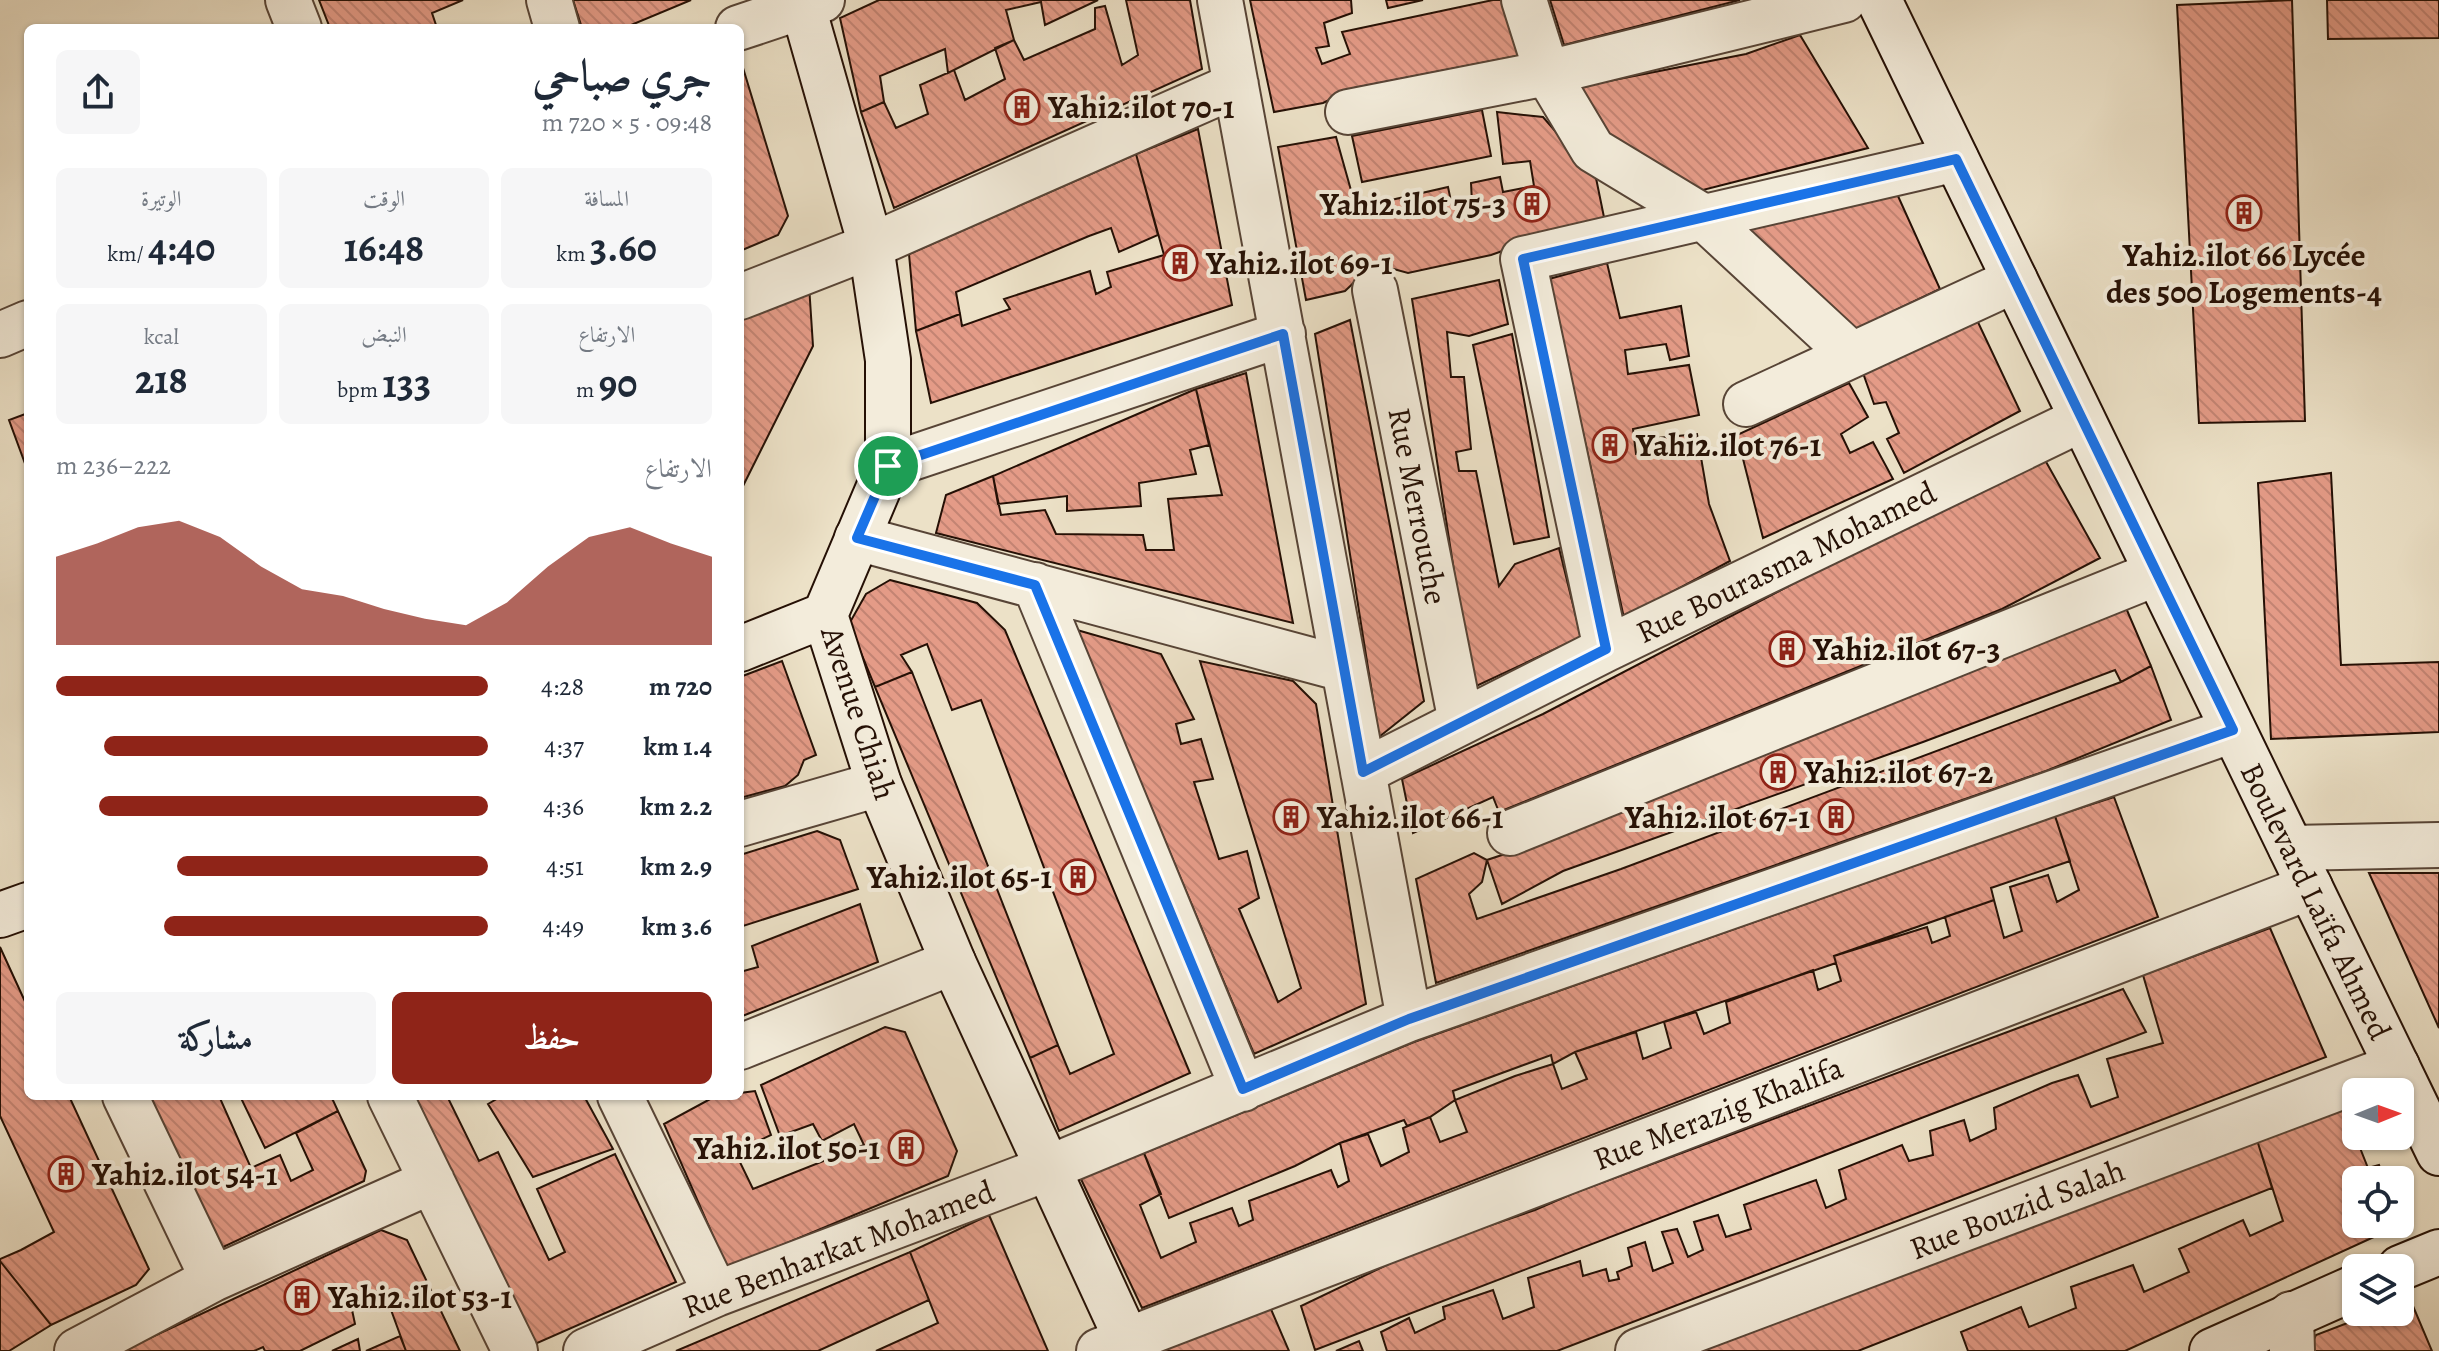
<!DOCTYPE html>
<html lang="ar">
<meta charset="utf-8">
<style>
body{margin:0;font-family:Alegreya,Amiri,serif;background:#f6f6f7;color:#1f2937;direction:rtl;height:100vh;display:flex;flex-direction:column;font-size:30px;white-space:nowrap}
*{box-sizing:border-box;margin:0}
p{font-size:26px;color:#747a83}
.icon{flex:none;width:44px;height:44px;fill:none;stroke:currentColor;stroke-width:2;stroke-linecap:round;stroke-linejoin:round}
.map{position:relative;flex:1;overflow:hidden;direction:ltr}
.panel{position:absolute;left:24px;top:24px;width:720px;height:1076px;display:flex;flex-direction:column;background:#fff;border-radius:12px;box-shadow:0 2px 6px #0004;direction:rtl}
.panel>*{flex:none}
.needle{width:52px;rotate:89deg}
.tools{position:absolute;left:2342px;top:1078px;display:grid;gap:16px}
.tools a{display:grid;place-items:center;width:72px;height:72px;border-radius:12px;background:#fff;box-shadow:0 2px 6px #0004;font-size:40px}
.pin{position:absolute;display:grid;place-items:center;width:68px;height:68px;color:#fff;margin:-34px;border:4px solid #fff;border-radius:50%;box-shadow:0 2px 8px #0007}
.round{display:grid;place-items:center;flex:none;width:84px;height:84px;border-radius:12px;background:#f6f6f7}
.overview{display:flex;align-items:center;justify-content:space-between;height:136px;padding:0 32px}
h1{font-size:44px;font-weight:600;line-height:60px}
.metrics{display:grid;grid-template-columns:repeat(3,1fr);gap:12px;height:136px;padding:8px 32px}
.metrics div{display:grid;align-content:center;border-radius:12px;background:#f6f6f7;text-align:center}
.metrics b{font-size:40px;font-weight:600}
.metrics small{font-size:22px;font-weight:400}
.metrics p{font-size:22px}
.chart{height:224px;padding:16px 32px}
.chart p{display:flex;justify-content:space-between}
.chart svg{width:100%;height:144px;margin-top:8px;fill:#8f2418;opacity:.7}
.button{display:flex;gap:16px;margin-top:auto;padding:16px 32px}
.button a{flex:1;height:92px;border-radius:12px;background:#8f2418;color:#fff;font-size:32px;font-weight:600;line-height:92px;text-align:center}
.button a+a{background:#f6f6f7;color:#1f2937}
ul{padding:0 32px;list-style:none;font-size:26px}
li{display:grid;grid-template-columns:128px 96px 1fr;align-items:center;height:60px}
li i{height:20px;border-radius:10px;background:#8f2418}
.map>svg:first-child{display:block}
.building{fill:url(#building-back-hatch);stroke:#251005;stroke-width:2}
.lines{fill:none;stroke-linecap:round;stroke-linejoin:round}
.street-casing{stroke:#574436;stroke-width:48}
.secondary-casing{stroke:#251005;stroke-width:48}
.street{stroke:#f3ecdb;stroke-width:44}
.secondary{stroke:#f3ecdb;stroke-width:44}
.route-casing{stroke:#fff;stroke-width:16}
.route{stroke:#1a73e8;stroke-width:10}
.labels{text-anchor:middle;stroke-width:8;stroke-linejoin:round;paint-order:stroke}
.poi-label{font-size:32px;font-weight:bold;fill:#251005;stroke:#f3ecdb;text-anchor:start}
.street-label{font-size:32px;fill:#251005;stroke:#f3ecdb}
</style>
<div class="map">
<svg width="2439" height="1351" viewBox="0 0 2439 1351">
<defs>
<pattern id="building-back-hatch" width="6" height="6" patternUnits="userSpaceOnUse" patternTransform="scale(2)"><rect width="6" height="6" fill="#e49b87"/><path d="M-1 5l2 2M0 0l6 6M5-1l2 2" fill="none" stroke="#c38473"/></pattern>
</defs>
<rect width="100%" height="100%" fill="#ece1c7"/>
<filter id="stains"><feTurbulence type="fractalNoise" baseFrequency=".0025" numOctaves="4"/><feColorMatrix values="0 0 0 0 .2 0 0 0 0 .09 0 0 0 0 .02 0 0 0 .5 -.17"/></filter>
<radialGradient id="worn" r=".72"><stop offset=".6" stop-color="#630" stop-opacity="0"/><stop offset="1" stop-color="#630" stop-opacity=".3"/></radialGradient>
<!-- building -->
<path class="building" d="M319,0H463L432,13L437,28H330Z
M573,0H691L624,28H582Z
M879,0H1098L1045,25L1041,2L1006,10L1014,40L948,73L945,49L880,76L884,102L861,112L840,18Z
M1126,0H1190L1202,69L894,208L861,112L884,102L896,128L928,114L920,85L954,70L965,100L1005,79L995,48L1014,40L1024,60L1095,29V8L1105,6L1122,65L1138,55Z
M1250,0H1351L1352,13L1324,23L1329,46L1316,48L1322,64L1350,54L1342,32L1493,0H1504L1522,55L1354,88L1323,103L1274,112Z
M1386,0H1423L1388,8Z
M1550,0H1740L1564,45Z
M2292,0L2305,421L2199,423L2177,5Z
M2327,0H2439V38L2328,39Z
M1800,35L1868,148L1699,191L1605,134L1578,87L1746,54Z
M740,58L788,216L778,235L740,251Z
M1482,110L1491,156L1362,182L1352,136Z
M1497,112L1543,117L1596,178L1606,227L1508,249L1491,255L1408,273L1390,268L1364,273L1345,291L1306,300L1278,147L1336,137L1356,208L1448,187L1452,206L1472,203L1471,183L1500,177L1503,192L1534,186L1530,161L1503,164Z
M1198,129L1232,305L931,403L916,331L960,314L962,326L1010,309L1004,299L1090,271L1096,294L1111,287L1107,272L1164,255L1136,154Z
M1136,154L1158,235L1119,252L1111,228L1089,236L956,292L960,314L916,331L909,254Z
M1893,185L1940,289L1852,331L1740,227Z
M1607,263L1620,318L1681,306L1689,356L1670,360L1666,344L1625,350L1628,374L1689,365L1699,415L1633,429L1636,454L1660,451L1658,438L1697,434L1709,504L1730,561L1624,618L1549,279Z
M1499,280L1508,324L1469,336L1447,332L1451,377H1464L1471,449L1456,452L1459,471H1476L1499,586L1515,564L1559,548L1581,637L1472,688L1412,299Z
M809,285L813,346L740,492V314Z
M1976,318L2020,411L1904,473L1887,439L1899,433L1886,402L1874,404L1863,373Z
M1350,320L1424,701L1379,737L1315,334Z
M1512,334L1549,537L1514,544L1473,345Z
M1246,373L1293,623L936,533L946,495L993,476L1001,515L1045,510L1056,534L1143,535L1146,550H1174L1168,499L1222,495L1196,389Z
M1849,383L1868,417L1841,434L1850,453L1873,442L1893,479L1763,538L1737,435Z
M1196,389L1209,445L1190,450L1196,474L1139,483L1141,506L1067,511V496L998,504L993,476Z
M28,413V468L27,469L9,420Z
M2045,460L2100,558L2002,609L1499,812L1493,797L1413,833L1402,779L1543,714L1829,565Z
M2331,473L2341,665L2439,662V732L2271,739L2258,483Z
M890,580L977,603L1005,630L1190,1073L1059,1131L1030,1058L1058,1045L1070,1074L1114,1054L981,700L952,710L927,644L901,655L912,672L875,687L849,624L866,594Z
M2126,608L2151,666L2121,682L2115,670L1923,742L1563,871L1502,904L1487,860L1520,849Z
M1077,630L1161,654L1194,719L1176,724L1181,744L1201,739L1213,779L1194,782L1219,859L1247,851L1259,898L1239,909L1278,1002L1301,988L1200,661L1293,681L1316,704L1366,1004L1254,1054Z
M782,661L816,755L804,760L798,775L785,786L740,798V677Z
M2151,666L2171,720L2046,771L1436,983L1416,879L1474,853L1487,860L1482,882L1469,894L1477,919L1621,869L2121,682Z
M912,672L1058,1045L1030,1058L875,687Z
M2114,797L2158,917L1142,1308L1080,1177L1144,1153L1161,1194L1140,1205L1161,1258L1196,1242L1190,1223L1232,1208L1239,1226L1253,1220L1249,1201L1331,1170L1338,1187L1349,1181L1340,1143L1368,1134L1381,1166L1409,1152L1403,1128L1430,1117L1440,1142L1467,1132L1455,1100L1515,1076L1553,1064L1562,1089L1587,1079L1575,1052L1636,1032L1643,1059L1671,1048L1664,1022L1696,1012L1704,1034L1730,1023L1726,1002L1813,970L1818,990L1841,981L1834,956L1927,927L1932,943L1950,936L1945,917L1994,900L2004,938L2022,931L2010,887L2048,875L2057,902L2079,890L2055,816Z
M2055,816L2070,861L1991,888L1994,900L1834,956L1836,963L1575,1052L1553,1064L1551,1055L1453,1091L1455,1100L1430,1117L1407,1126L1404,1120L1340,1143L1295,1166L1169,1218L1144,1153L1414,1042Z
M817,831L840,840L858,889L740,927V855Z
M2369,873H2439V1028Z
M860,904L878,962L740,1017V972L758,967L752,946Z
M2270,928L2326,1057L1557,1351H1387L1381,1332L1409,1318L1415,1333L1445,1319L1443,1307L1493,1290L1503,1319L1534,1307L1528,1278L1580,1261L1583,1276L1606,1269L1609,1281L1619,1279L1617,1272L1632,1266L1628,1248L1645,1242L1653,1271L1673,1263L1662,1232L1677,1229L1688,1257L1703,1250L1694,1222L1718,1215L1726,1237L1751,1229L1744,1205L1816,1180L1826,1208L1846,1199L1839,1170L1902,1145L1909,1161L1933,1155L1930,1131L1964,1120L1970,1141L1996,1129L1994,1108L2052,1083L2078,1075L2091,1107L2118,1097L2107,1059L2163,1043L2143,975Z
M0,947L28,1008V1096H69L149,1269L136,1285L51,1325L0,1261V1259L21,1250L54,1232L0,1116Z
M2123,989L2146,1032L1315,1350L1301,1306L1418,1250L1535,1210L1574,1193Z
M885,1027L905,1032L957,1151L948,1176L727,1268L664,1124L712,1098L740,1096V1093L755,1091L771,1135L735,1152L753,1189L864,1145L854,1124L822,1141L813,1124L780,1136L761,1085Z
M147,1096H219L251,1168L280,1155L291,1181L313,1170L296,1133L338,1111L366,1171L364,1181L219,1249Z
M240,1096H331L338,1111L265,1148Z
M415,1096H447L479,1161L498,1152L549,1260L565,1252L537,1189L615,1154L676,1282L535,1344Z
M502,1096H584L613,1149L533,1177L488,1104Z
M2343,1105L2368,1168L2379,1165L2384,1180H2356V1224L2400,1225L2125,1351H1968L1961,1332L2021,1307L2029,1327L2076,1308L2071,1287L2133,1265L2144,1292L2189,1272L2179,1249L2243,1220L2250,1236L2283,1221L2257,1140Z
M2257,1140L2272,1188L1858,1351H1697Z
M989,1215L1048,1351H876L938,1323L910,1252Z
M381,1230L407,1240L460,1351H406L383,1288L351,1305L355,1324L300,1351H265L263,1347L254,1351H122Z
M910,1252L929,1300L818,1351H676Z
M0,1261L51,1325L9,1351H0Z
M2410,1299L2432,1351H2308L2316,1335L2376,1312H2400V1302Z
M1270,1307L1289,1351H1167L1165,1346Z
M400,1336L406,1351H366Z
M358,1339L360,1351H332Z
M1359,1341L1363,1351H1336Z"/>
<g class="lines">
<defs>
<path id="street" d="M288,0L299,28
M549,0L557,28
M1220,0L1409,1019
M1524,0L1547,73L1593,150L1702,216L1852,355
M738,28L822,0
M1348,112L1547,73L1844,0
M1375,290L1461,722
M740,297L871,246L1236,85
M0,335L28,323
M1746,404L2015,280
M888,466L1283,334
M857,538L1344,669
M1035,585L1243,1089
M1606,649L1523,259L1956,159
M1363,772L1606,649L2082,419
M740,824L879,784
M1510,833L2157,573
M2291,848L2439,845
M740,1047L953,962
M125,1096L213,1279
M390,1096L515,1351
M620,1096L716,1294
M2291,1314L2292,1351
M77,1351L213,1279L432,1181
M586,1351L716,1294L1046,1169L1409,1019L2233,730
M1099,1351L2310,887
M1638,1351L2397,1066"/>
<path id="secondary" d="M801,0L871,246L888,360V466L825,615L879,784L953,962L1132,1351
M1879,0L2439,1153
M740,649L825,615
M0,915L28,905
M2400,1268L2439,1252
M2212,1351L2356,1287"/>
</defs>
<!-- street casing -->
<use href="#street" class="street-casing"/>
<!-- secondary casing -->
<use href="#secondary" class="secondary-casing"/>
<!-- street -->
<use href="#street" class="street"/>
<!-- secondary -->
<use href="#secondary" class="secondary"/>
</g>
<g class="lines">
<defs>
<path id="route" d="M1956,159L2233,730L1409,1019L1243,1089L1035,585L857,538L888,466L1283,334L1363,772L1606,649L1523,259Z"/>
</defs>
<!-- route casing -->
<use href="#route" class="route-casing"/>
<!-- route -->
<use href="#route" class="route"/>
</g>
<!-- icons -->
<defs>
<symbol id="building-ring" viewBox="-11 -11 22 22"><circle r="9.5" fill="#f3ecdb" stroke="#8f2418" stroke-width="1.5"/><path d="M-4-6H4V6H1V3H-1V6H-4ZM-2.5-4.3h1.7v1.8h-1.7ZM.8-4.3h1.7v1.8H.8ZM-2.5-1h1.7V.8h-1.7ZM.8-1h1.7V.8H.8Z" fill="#8f2418"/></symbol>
</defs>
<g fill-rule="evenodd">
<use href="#building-ring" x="1002" y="87" width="40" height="40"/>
<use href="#building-ring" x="1512" y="184" width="40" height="40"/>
<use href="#building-ring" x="2224" y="193" width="40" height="40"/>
<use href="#building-ring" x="1160" y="243" width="40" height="40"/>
<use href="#building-ring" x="1590" y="425" width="40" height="40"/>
<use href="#building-ring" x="1767" y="629" width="40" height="40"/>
<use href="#building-ring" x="1758" y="752" width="40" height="40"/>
<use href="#building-ring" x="1271" y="797" width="40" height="40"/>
<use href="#building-ring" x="1816" y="797" width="40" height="40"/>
<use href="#building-ring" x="1058" y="857" width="40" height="40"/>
<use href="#building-ring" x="886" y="1128" width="40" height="40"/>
<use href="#building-ring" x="46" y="1154" width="40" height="40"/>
<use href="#building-ring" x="282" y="1277" width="40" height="40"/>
</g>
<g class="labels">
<!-- poi labels -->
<g class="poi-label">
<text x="1048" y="118">Yahi2.ilot 70-1</text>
<text x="1506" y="215" text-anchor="end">Yahi2.ilot 75-3</text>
<text x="2244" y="266" text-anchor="middle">Yahi2.ilot 66 Lycée<tspan x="2244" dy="37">des 500 Logements-4</tspan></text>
<text x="1206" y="274">Yahi2.ilot 69-1</text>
<text x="1636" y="456">Yahi2.ilot 76-1</text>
<text x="1813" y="660">Yahi2.ilot 67-3</text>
<text x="1804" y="783">Yahi2.ilot 67-2</text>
<text x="1317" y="828">Yahi2.ilot 66-1</text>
<text x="1810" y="828" text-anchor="end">Yahi2.ilot 67-1</text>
<text x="1052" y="888" text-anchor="end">Yahi2.ilot 65-1</text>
<text x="880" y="1159" text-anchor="end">Yahi2.ilot 50-1</text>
<text x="92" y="1185">Yahi2.ilot 54-1</text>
<text x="328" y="1308">Yahi2.ilot 53-1</text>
</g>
<!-- street labels -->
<g class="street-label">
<text transform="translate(1418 506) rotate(79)" y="11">Rue Merrouche</text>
<text transform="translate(1786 562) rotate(-26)" y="11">Rue Bourasma Mohamed</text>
<text transform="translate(859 713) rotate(72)" y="11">Avenue Chiah</text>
<text transform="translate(2316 901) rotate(64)" y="11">Boulevard Laïfa Ahmed</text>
<text transform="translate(1718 1113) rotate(-21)" y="11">Rue Merazig Khalifa</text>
<text transform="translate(2017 1209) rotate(-21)" y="11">Rue Bouzid Salah</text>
<text transform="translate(838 1249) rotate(-21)" y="11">Rue Benharkat Mohamed</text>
</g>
</g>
<rect width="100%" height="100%" filter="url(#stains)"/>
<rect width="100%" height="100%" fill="url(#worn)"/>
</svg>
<div class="tools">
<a><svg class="needle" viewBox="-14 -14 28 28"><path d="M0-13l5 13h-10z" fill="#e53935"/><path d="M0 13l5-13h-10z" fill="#747a83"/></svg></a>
<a><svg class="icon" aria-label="locate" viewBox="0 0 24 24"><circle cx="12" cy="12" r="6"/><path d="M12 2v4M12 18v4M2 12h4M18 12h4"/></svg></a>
<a><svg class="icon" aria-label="layers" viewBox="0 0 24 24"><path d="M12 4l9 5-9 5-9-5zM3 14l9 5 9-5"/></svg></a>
</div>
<div class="pin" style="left:888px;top:466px;background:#1e9e55"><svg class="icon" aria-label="arrive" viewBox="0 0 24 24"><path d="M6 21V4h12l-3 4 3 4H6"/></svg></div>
<section class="panel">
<div class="overview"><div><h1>جري صباحي</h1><p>09:48 · 5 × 720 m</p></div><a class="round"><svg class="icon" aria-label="share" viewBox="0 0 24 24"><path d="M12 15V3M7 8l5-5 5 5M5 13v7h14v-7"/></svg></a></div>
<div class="metrics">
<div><p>المسافة</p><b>3.60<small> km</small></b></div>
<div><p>الوقت</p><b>16:48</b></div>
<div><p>الوتيرة</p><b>4:40<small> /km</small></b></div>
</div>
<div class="metrics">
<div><p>الارتفاع</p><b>90<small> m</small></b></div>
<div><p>النبض</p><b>133<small> bpm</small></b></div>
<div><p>kcal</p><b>218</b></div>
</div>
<div class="chart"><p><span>الارتفاع</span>222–236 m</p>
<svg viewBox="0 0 160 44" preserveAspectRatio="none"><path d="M0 44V17L10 13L20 8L30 6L40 11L50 20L60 27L70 29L80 33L90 36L100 38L110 31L120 20L130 11L140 8L150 13L160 17V44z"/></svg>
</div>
<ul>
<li><b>720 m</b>4:28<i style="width:100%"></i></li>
<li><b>1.4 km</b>4:37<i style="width:89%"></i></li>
<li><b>2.2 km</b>4:36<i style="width:90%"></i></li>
<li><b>2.9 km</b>4:51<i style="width:72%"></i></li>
<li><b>3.6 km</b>4:49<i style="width:75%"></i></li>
</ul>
<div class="button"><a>حفظ</a><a>مشاركة</a></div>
</section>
</div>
